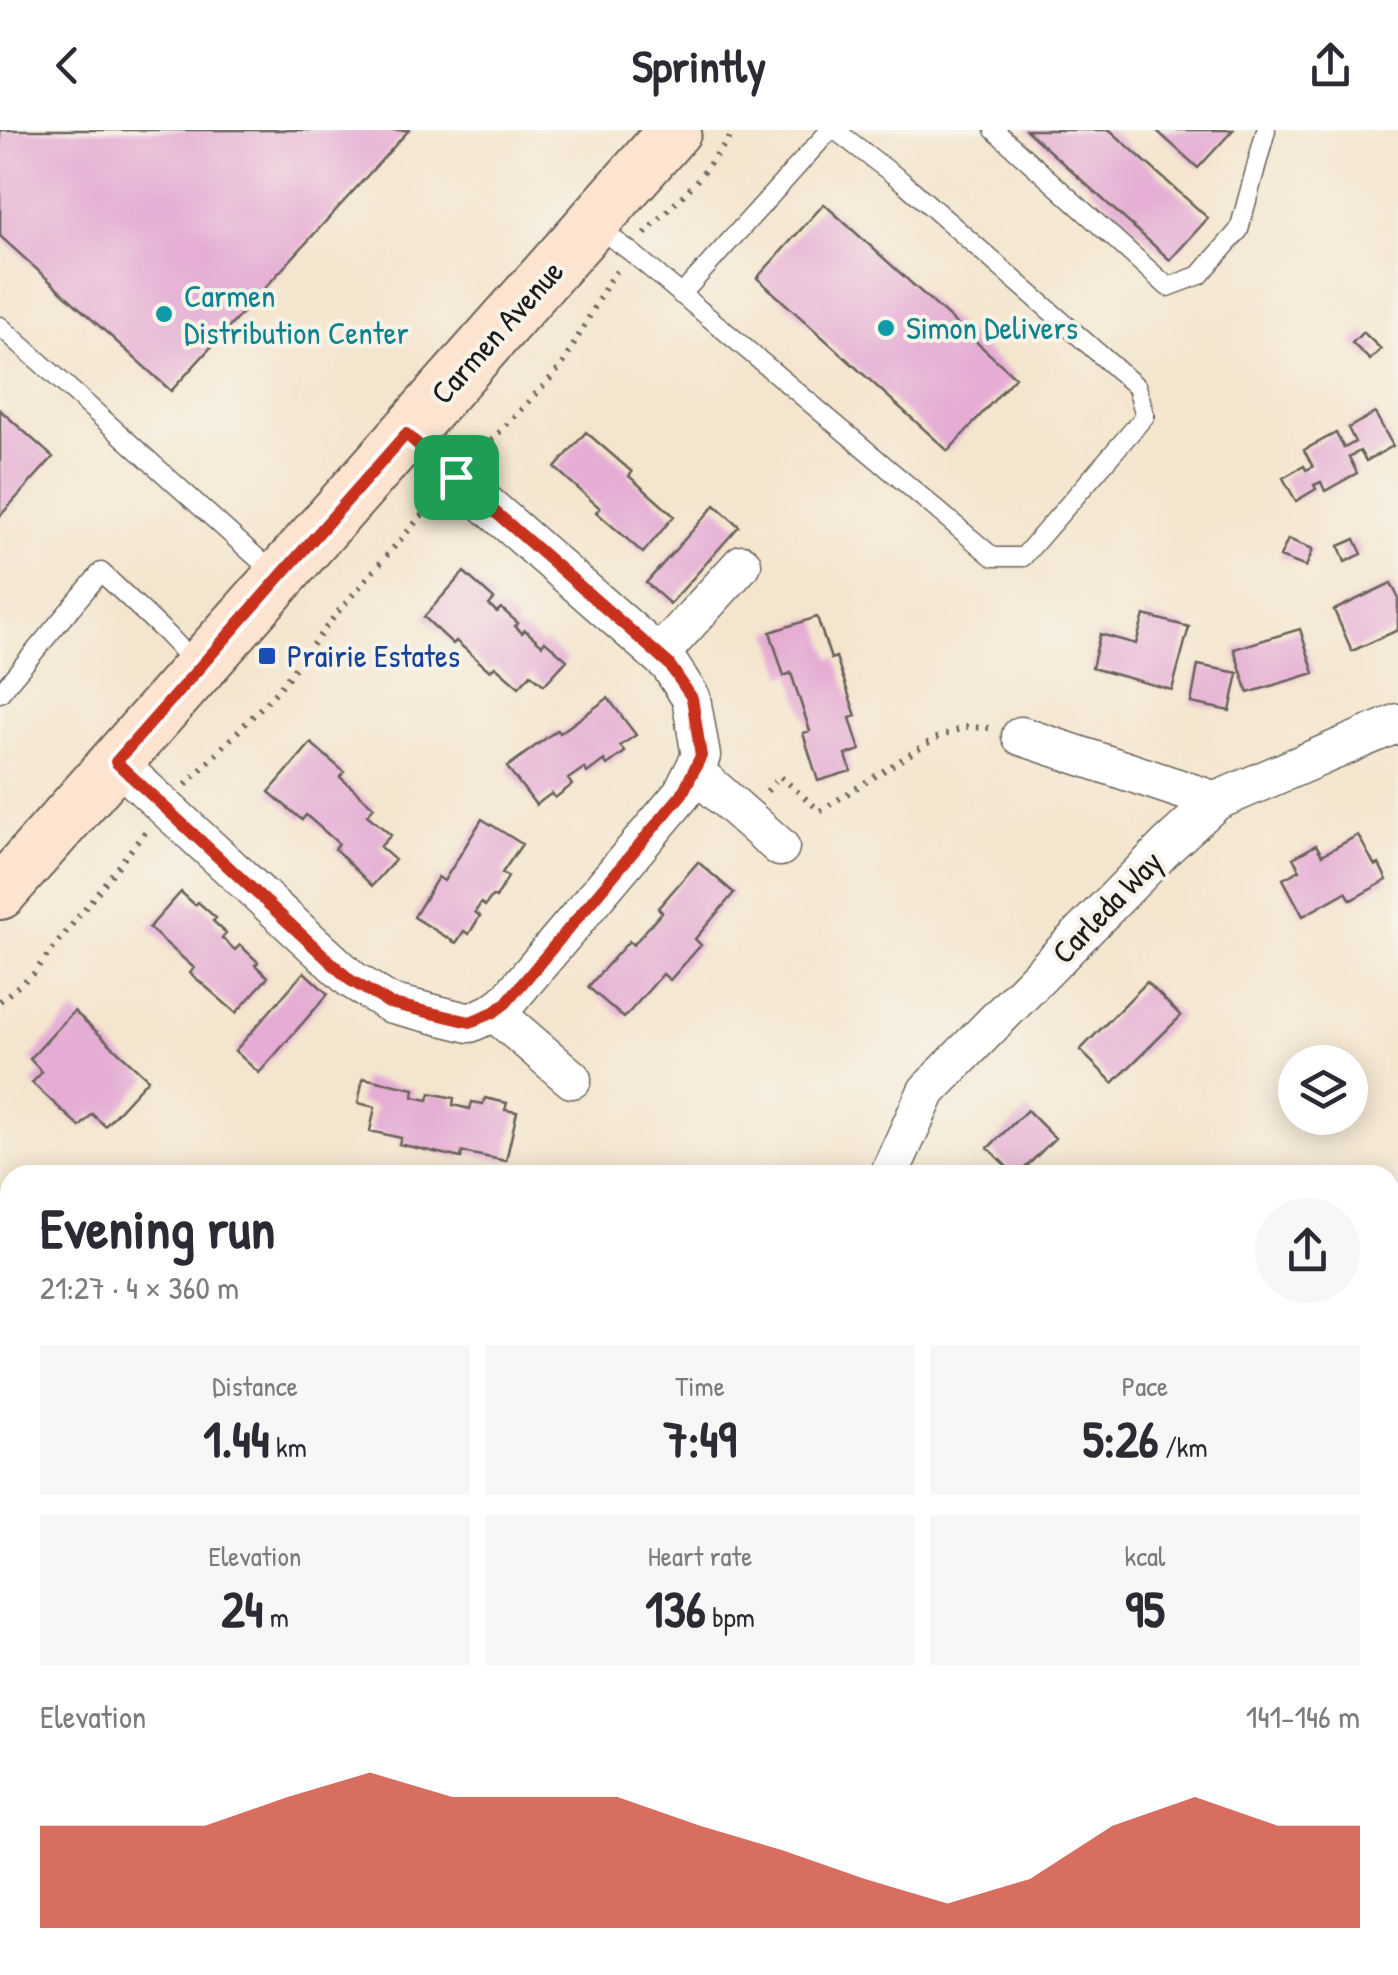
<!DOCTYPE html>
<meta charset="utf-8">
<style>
body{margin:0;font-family:"Patrick Hand",sans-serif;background:#f7f7f7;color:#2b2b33;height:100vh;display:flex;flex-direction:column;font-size:38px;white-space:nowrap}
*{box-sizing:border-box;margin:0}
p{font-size:32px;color:#7c7c81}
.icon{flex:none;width:55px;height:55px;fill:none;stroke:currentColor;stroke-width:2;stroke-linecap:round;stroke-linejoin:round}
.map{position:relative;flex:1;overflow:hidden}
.sheet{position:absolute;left:0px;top:1035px;width:1400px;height:810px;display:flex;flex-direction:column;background:#fff;border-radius:30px 30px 0 0;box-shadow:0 5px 25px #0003}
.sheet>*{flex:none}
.fabs{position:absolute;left:1278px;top:915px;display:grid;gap:20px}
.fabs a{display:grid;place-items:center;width:90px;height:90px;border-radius:50%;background:#fff;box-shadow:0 5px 25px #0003;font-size:50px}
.pin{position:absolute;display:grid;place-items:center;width:85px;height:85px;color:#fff;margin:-42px;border-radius:20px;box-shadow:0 5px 15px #0006}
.round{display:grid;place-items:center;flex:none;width:105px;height:105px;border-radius:52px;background:#f7f7f7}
.overview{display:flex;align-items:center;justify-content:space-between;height:170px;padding:0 40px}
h1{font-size:55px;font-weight:700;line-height:75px}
.figures{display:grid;grid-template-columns:repeat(3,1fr);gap:15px;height:170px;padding:10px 40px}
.figures div{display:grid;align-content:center;border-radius:0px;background:#f7f7f7;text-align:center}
.figures b{font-size:50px;font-weight:700}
.figures small{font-size:28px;font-weight:400}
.figures p{font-size:28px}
.chart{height:280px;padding:20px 40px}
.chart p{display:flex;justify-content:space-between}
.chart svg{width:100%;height:180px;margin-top:10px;fill:#c8321e;opacity:.7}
header{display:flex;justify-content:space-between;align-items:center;height:130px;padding:0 40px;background:#fff;font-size:45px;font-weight:700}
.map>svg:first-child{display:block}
.building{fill:#e5add4}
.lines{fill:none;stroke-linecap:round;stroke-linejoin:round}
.lane-casing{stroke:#68625a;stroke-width:21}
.street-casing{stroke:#68625a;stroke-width:41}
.secondary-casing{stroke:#68625a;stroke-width:56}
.path{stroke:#68625a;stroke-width:6;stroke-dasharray:2.5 8;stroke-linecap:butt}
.lane{stroke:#fff;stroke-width:18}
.street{stroke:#fff;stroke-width:38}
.secondary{stroke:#fde4d1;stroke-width:52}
.route-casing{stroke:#fff;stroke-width:20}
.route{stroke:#c8321e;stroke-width:12}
.culture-dot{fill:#0f9aa8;stroke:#f7f3e8;stroke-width:4}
.transit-dot{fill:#1a4fb4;stroke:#f7f3e8;stroke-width:4}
.labels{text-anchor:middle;stroke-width:8;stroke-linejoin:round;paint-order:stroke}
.culture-label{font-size:32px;fill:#0d838f;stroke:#f7f3e8;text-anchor:start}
.street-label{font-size:32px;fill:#1c1c1c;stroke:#f7f3e8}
.transit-label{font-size:32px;fill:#164399;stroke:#f7f3e8;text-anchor:start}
</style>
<header><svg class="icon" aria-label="back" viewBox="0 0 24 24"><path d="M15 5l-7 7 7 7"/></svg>Sprintly<svg class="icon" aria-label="share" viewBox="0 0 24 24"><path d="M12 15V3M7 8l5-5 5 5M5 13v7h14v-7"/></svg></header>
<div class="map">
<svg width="1398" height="1845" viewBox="0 0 1398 1845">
<rect width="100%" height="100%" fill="#f7f3e8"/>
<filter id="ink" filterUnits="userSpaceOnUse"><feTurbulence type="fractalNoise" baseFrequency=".01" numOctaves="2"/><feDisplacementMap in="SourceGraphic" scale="20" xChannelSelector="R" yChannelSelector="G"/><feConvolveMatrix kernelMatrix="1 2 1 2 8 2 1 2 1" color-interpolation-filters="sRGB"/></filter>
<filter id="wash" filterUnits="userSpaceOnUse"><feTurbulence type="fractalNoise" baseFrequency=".0048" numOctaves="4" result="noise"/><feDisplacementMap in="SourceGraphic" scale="40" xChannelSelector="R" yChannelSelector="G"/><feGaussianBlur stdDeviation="2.25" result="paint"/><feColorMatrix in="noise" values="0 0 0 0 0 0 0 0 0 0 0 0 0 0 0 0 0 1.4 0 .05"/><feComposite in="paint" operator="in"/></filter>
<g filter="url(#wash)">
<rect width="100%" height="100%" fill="#f4e5ce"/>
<g id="blocks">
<!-- building -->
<path class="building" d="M0,0H409L171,261L0,106Z
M1026,0H1110L1208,88L1170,130Z
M1156,0H1233L1198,38Z
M824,74L1015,247L948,321L757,148Z
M1363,202L1381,219L1370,230L1352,213Z
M0,280L53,327L0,386Z
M1375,283L1393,316L1366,331L1360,321L1349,327L1357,343L1325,361L1321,352L1314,355L1316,359L1296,371L1283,348L1304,336L1306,340L1313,337L1304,320L1336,303L1344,318L1355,312L1348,298Z
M586,302L632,342L629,346L674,386L643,423L596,382L600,378L555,338Z
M715,375L739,396L670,474L646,453Z
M1288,409L1313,419L1306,437L1280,427Z
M1355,409L1362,424L1345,432L1339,416Z
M464,442L494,469L489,475L497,482L501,478L518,493L515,496L522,503L525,500L542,515L545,511L567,530L544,555L531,544L519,557L495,536L490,541L456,511L453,514L424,487Z
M1391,453L1398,467V500L1352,521L1334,480Z
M1144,485L1189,497L1172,560L1092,538L1100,504L1136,514Z
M817,487L831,529L836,527L856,586L850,588L860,620L846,625L851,641L818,651L803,603L810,601L791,543L784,546L770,502Z
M1300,499L1314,543L1248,563L1234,519Z
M1198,535L1238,543L1230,581L1191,573Z
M608,568L636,605L620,616L625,622L607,635L604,630L587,643L584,638L568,649L572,655L555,668L552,663L536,675L507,637L557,600L560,603Z
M311,613L344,642L340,647L374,677L367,685L391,705L380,717L395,730L372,756L335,719L339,714L306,685L302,690L269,662Z
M482,689L522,714L502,743L508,747L496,768L492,766L485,776L481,773L475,782L480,786L469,804L464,801L456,813L414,787L438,747L444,751Z
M1358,705L1375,736L1379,734L1387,750L1351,770L1346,762L1303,786L1283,749L1300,740L1293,728L1316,715L1322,725Z
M698,732L734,763L695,809L701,815L670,850L663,844L624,888L588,857L629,811L633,815L662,782L658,778Z
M181,762L195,775L198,772L216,788L213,791L226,803L222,808L235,820L240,815L258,832L255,835L268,847L236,883L190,843L194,838L149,798Z
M304,842L328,864L259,943L235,921Z
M1147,852L1181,886L1113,953L1080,920Z
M74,881L148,949L105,996L92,984L80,997L32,953L42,942L30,929Z
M363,948L414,959L413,967L428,970L430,963L454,968L453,975L470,979L472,972L483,974L485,968L507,973L505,980L517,982L506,1031L462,1022L461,1028L399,1014L401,1008L370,1001L375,977L358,973Z
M1027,980L1055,1008L1018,1045H1015L988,1018Z
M1398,1124V1189L1390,1182V1133Z
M1390,1741L1398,1748V1800L1390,1794Z
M1120,1835H1165L1176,1845H1111Z"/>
</g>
</g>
<g filter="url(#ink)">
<use href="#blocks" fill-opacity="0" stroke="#68625a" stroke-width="2.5"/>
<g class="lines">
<defs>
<path id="lane" d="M994,0L1168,157L1200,145L1239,100L1266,0
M597,97L631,122L993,427H1023L1145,286L1137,257L903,52L835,0
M681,165L830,0
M0,196L275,444
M0,563L101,442L168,505L195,534
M505,1835L513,1845
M1268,1835L1278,1845
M634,1845L643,1835
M750,1845L759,1835"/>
<path id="street" d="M659,525L742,434
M1021,606L1216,671
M116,632L351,849L389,873L470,893L494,882L506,873L682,664L701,626L691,568L669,534L406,304
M694,641L780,717
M494,882L572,949
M894,1045L891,1040L927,961L1167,716L1216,671L1398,593"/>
<path id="secondary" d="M0,763L675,0
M1390,1353L1398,1344
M957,1845L966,1835"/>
</defs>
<!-- lane casing -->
<use href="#lane" class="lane-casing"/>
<!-- street casing -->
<use href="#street" class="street-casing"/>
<!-- secondary casing -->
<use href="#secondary" class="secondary-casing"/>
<!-- path -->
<path class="path" d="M645,104L694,54L736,0
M477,326L562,236L609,151L619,138
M186,655L279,559L337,483L434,371
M767,661L780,646L820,681L934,609L965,597L990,598
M0,871L33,844L145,702
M1390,1450L1398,1441
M1038,1845L1047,1835"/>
<!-- lane -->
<use href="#lane" class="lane"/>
<!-- street -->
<use href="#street" class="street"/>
<!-- secondary -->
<use href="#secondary" class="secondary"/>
</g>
</g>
<g class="lines" filter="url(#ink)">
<defs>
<path id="route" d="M406,304L669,534L692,568L701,626L682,664L506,873L494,882L470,892L389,873L350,850L116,632Z"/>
</defs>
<!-- route casing -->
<use href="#route" class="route-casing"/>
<!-- route -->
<use href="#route" class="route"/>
</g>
<!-- markers -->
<g class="culture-dot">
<circle cx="164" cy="184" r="10"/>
<circle cx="886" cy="198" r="10"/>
</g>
<rect class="transit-dot" x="257" y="516" width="20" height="20" rx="5"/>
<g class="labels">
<!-- culture labels -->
<g class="culture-label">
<text x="184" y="177">Carmen<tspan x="184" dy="37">Distribution Center</tspan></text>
<text x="906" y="209">Simon Delivers</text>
</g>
<!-- street labels -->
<g class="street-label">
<text transform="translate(497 202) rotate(-48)" y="11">Carmen Avenue</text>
<text transform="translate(1107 777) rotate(-46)" y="11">Carleda Way</text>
</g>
<!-- transit labels -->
<g class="transit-label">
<text x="287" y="537">Prairie Estates</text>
</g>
</g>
</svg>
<div class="fabs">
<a><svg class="icon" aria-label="layers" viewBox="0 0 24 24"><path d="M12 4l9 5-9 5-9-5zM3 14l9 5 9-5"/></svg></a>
</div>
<div class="pin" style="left:456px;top:347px;background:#1e9e55"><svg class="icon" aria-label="arrive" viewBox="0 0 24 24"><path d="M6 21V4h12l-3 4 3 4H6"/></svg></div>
<section class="sheet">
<div class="overview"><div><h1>Evening run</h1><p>21:27 · 4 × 360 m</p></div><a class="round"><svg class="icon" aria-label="share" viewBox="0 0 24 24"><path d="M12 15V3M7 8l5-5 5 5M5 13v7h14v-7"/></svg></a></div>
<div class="figures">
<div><p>Distance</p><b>1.44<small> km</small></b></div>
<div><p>Time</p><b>7:49</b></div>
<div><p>Pace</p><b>5:26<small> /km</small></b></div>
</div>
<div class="figures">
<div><p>Elevation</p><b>24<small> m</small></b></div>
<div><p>Heart rate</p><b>136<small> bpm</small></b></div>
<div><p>kcal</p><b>95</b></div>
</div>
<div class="chart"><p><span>Elevation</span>141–146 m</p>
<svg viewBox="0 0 160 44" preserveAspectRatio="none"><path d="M0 44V19L10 19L20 19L30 12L40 6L50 12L60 12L70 12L80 19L90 25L100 32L110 38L120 32L130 19L140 12L150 19L160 19V44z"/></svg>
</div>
</section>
</div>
